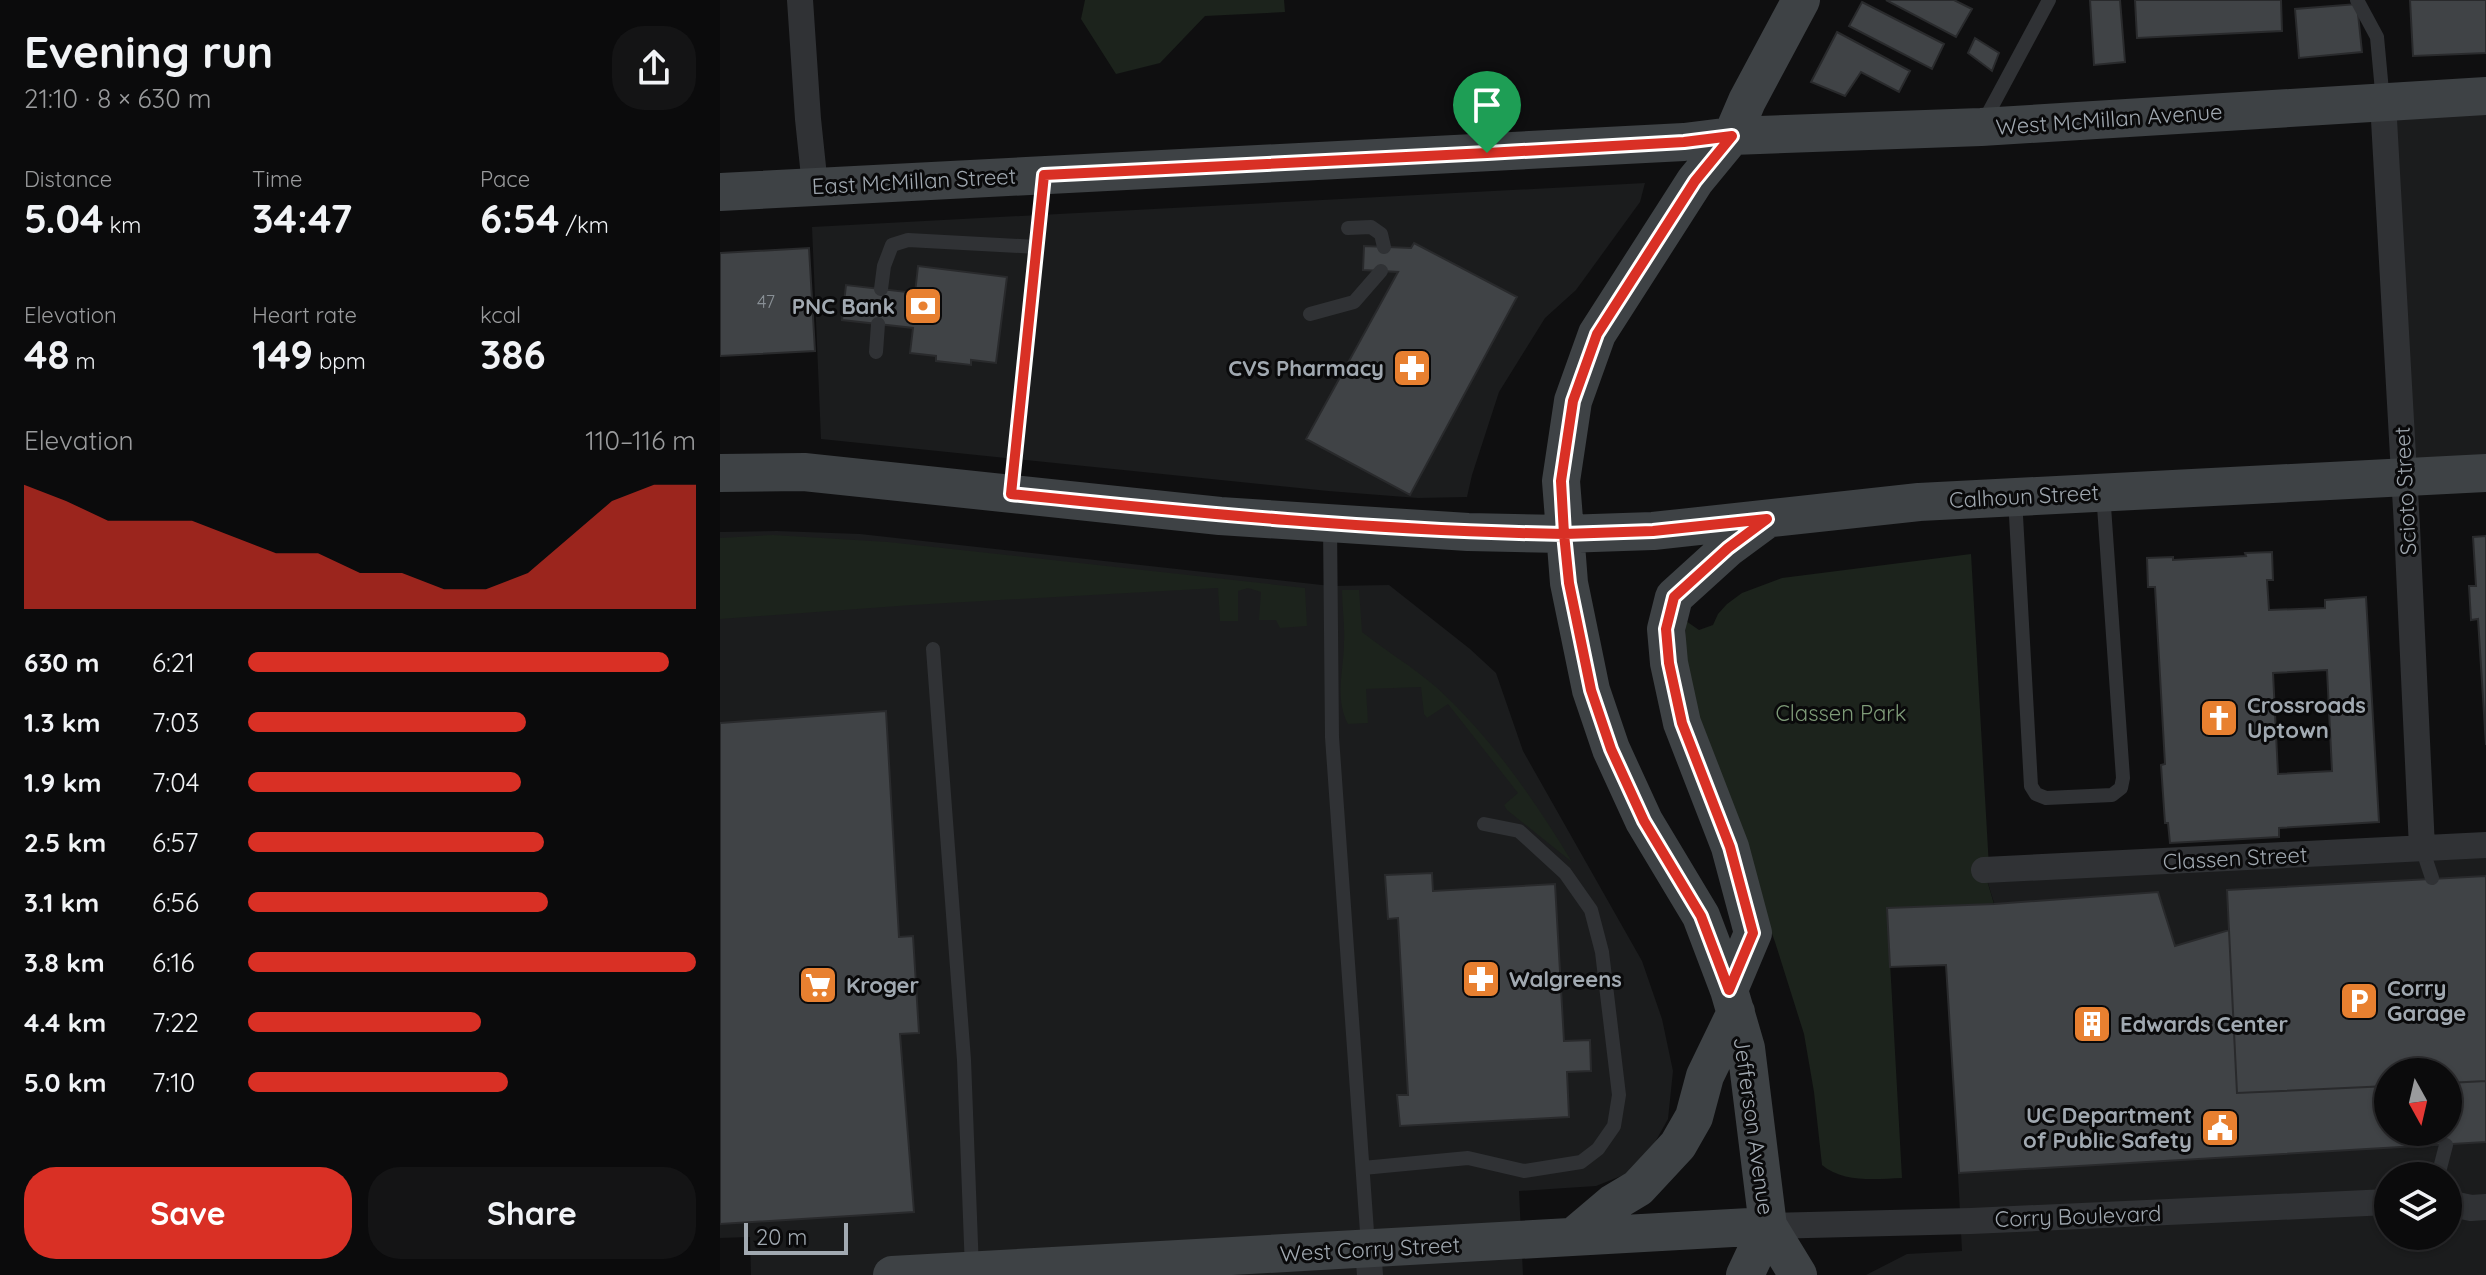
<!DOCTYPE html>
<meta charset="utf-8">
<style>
body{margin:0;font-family:Quicksand,sans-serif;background:#141415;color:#f1f3f6;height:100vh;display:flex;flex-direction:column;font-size:30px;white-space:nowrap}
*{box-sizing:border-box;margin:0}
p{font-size:26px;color:#9a9b9d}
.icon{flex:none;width:44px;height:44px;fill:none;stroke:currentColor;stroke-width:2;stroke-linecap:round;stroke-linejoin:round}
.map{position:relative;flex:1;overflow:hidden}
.sheet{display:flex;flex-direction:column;background:#0b0b0c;width:720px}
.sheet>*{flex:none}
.needle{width:52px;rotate:172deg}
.controls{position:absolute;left:1654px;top:1058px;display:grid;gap:16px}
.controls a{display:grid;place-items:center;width:88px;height:88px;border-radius:50%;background:#0b0b0c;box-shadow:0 2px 6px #0004,0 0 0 2px #2b2b2d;font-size:40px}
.scale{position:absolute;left:24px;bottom:20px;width:104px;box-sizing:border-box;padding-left:8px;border:4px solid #a1a9b1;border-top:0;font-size:22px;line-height:28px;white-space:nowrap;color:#a1a9b1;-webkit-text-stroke:6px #0a0a0b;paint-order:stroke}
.pin{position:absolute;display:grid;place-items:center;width:68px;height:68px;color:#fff;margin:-82px -34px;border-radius:50% 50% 50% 0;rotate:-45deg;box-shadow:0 0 8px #0007}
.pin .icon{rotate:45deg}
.round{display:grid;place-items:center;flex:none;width:84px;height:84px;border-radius:32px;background:#141415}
.head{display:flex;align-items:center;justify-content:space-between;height:136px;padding:0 24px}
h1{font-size:44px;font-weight:800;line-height:60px}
.figures{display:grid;grid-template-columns:repeat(3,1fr);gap:12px;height:136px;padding:8px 24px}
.figures div{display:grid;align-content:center}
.figures b{font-size:40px;font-weight:800}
.figures small{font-size:22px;font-weight:400}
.figures p{font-size:22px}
.chart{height:224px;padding:16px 24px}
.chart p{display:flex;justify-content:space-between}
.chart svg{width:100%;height:144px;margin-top:8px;fill:#d93025;opacity:.7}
.action{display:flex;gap:16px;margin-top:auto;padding:16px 24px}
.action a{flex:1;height:92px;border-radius:32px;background:#d93025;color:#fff;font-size:32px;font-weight:800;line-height:92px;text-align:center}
.action a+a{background:#141415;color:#f1f3f6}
ul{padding:0 24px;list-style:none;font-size:26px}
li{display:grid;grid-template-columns:128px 96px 1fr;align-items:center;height:60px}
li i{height:20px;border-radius:10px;background:#d93025}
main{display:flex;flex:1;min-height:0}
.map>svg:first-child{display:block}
.built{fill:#1b1c1d;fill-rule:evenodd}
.green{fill:#1c231c}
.building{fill:#404346;stroke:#292a2c;stroke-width:2;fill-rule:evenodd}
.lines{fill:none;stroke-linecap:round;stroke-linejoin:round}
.lane{stroke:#303235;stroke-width:14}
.street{stroke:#303235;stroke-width:26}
.secondary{stroke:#3e4245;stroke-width:38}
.route-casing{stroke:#fff;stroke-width:16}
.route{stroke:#d93025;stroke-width:10}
.labels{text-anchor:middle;stroke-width:6;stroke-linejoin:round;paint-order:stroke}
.number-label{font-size:18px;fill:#899096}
.street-label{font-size:22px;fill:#a1a9b1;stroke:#0a0a0b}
.poi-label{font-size:22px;font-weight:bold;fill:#a1a9b1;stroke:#0a0a0b;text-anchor:start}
.park-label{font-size:22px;fill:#7e9b78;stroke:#0a0a0b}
</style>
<main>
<section class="sheet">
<div class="head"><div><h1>Evening run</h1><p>21:10 · 8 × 630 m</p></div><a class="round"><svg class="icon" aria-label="share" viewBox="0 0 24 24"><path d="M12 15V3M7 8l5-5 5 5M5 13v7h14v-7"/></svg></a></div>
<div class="figures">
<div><p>Distance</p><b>5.04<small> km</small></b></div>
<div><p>Time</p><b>34:47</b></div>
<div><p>Pace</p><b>6:54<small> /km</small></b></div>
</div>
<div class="figures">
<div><p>Elevation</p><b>48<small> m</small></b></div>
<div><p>Heart rate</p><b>149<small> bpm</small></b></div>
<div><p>kcal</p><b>386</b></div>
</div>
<div class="chart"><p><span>Elevation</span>110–116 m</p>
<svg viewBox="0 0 160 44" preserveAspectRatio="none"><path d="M0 44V6L10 11L20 17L30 17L40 17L50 22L60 27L70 27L80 33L90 33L100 38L110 38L120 33L130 22L140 11L150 6L160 6V44z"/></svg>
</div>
<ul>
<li><b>630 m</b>6:21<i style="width:94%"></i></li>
<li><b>1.3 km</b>7:03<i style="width:62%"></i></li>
<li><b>1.9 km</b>7:04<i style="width:61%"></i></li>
<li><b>2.5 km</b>6:57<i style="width:66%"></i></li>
<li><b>3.1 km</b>6:56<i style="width:67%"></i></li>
<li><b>3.8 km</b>6:16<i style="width:100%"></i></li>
<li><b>4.4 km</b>7:22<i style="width:52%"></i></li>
<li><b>5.0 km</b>7:10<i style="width:58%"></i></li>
</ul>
<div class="action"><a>Save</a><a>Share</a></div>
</section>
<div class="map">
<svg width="1766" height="1275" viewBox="0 0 1766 1275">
<rect width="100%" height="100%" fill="#0f0f10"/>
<!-- built -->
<path class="built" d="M1766,96V473L1684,477L1663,102Z
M925,183L920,202L856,290L825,318L779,392L752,475L747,497L698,498L608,491L101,439L92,227Z
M57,531L140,534L611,586L669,585L750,649L776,673L803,751L922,961L942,1019L953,1071L948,1119L929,1153L911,1172L876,1186L799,1191L803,1275H31L30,1237L0,1238V532Z
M1766,845V1275H1146L1187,1254L1242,1251L1227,965L1170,967L1167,908L1274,903L1264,870ZM1668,1072H1728V1132H1668ZM1668,1176H1728V1236H1668Z"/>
<!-- green -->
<path class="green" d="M365,0H564L565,12L485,16L440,63L396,74L361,19Z
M53,535L168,542L585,588L587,626L560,628L556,620H539L541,592L528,588L518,591V621H500L498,588L192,605L0,619V538Z
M1251,554L1269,867L1264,870L1274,904L1167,908L1182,1178C1156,1179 1123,1183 1102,1165L1094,1092L1084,1034L1055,942L978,726L964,657L966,621L979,630L993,625L998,614L1007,604L1022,593L1062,578Z
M622,590H639L642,632C666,651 693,667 716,687C771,737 814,799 852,862L787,810L784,805L798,793L728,704L707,718L704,714L701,687L646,689L648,723L628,724C614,697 624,671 624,642C625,625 622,607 622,590Z"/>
<!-- building -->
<path class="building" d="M1166,0H1234L1252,9L1236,37Z
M1370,0H1400L1405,62L1374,65Z
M1415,0H1561L1562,31L1417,38Z
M1690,0H1766V53L1693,56Z
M1142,2L1224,44L1212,69L1129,26Z
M1637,4L1642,52L1579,58L1575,9Z
M1117,32L1190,71L1179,92L1141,72L1125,96L1091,82Z
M1255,38L1279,53L1272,71L1248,53Z
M694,243L797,297L690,495L586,439L678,272L643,270L644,246L691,248Z
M89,248L95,351L0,356V253Z
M198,266L287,277L276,363L251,360V365L216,361V356L190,353L193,328L122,320L126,285L195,293Z
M1766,536V745L1758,619L1751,620L1749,586H1756L1753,537Z
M1552,552L1553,580H1547L1549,610L1605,608V600L1646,597L1659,822L1559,828V837L1450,843L1448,823H1445L1441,765L1445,764L1435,587H1428L1427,558L1453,557V560L1526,556L1525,553ZM1607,670L1612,771L1558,774L1553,673Z
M166,711L179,937L193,936L199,1033L180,1034L194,1212L0,1224V723Z
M712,873L713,891L835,884L844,1041L870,1040L871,1071L847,1072L849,1117L680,1126L677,1095H688L678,918L668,919L665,875Z
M1766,876V1081L1728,1083V1072H1668V1086L1517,1093L1507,890Z
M1438,892L1455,946L1509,930L1517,1093L1668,1086V1132H1728V1083L1766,1081V1142L1239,1173L1226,965L1170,967L1167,908L1274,904Z"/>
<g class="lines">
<!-- lane -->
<path class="lane" d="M1637,0L1657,37L1663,102
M1263,123L1329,0
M628,228L651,227L661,234L664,247
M161,289L164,266L172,245L188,240L317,247
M590,314L634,302L661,271
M156,352L158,324
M291,494L324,176
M1295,498L1311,786L1316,794L1326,798L1392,795L1401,788L1403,778L1383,492
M610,524L612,737L648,1246
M213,649L244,1060L252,1270
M1702,848L1712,878
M643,1168L748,1158L804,1171L861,1162L878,1149L894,1126L899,1095L882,952L871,910L845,873L799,831L764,824
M1718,1176L1726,1145"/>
<!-- street -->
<path class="street" d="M80,0L88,119L95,186
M1663,102L1687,527L1702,848
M1264,870L1766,845
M1728,1203L1751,1208L1766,1207
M1048,1226L1251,1221L1668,1202
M648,1250L650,1275"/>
<!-- secondary -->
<path class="secondary" d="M0,192L964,142L1012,136L1261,127L1766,96
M0,473L84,472L500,516L748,532L844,534L933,531L1199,502L1766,473
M1009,990L1033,933L1010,847L962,723L949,663L946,629L954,597L1008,548L1046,520
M854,1236L893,1203L918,1188L958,1145L974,1117L985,1076L1016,1012
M172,1275L1048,1226
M1025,1275L1048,1226
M1078,1275L1048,1226L1026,1048L1009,990L981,916L924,821L891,749L871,690L849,583L841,481L853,401L877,334L975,181L1012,136L1027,101L1081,0"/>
</g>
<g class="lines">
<defs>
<path id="route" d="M767,153L324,175L291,494C475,513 659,531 844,534L849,583L871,690L891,749L924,821L981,916L1009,990L1033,933L1010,847L962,723L949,663L946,629L954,597L1008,548L1047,519L933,531L844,534L841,481L853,401L877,334L975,181L1012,136L964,142L767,153"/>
</defs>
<!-- route casing -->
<use href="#route" class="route-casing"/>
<!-- route -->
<use href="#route" class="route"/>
</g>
<!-- icons -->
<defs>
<symbol id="bank-square" viewBox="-11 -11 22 22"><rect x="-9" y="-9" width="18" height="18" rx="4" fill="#e88030" stroke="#0a0a0b"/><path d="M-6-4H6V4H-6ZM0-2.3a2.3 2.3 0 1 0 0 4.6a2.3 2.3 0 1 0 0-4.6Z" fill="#fff"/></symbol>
<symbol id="pharmacy-square" viewBox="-11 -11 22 22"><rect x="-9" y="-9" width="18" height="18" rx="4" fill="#e88030" stroke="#0a0a0b"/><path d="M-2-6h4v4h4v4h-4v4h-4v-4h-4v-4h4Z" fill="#fff"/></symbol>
<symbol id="church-square" viewBox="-11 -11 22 22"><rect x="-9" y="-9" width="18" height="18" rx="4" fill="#e88030" stroke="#0a0a0b"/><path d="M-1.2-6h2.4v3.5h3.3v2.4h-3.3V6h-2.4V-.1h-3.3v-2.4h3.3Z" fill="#fff"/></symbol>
<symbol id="supermarket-square" viewBox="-11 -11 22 22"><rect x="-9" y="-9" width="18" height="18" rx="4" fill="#e88030" stroke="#0a0a0b"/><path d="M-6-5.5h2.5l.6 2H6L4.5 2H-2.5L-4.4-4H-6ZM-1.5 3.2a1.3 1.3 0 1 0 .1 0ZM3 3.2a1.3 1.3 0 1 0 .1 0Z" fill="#fff"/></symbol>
<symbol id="parking-square" viewBox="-11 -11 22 22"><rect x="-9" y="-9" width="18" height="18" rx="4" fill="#e88030" stroke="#0a0a0b"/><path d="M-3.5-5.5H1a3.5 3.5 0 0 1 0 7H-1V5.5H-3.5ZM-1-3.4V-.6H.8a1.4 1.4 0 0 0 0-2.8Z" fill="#fff"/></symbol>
<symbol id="building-square" viewBox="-11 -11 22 22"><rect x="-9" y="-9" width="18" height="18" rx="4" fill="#e88030" stroke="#0a0a0b"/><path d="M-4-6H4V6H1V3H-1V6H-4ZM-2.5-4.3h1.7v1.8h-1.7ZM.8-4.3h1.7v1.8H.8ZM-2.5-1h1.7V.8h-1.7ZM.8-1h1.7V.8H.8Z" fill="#fff"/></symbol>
<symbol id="civic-square" viewBox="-11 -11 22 22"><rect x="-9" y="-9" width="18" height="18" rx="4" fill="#e88030" stroke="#0a0a0b"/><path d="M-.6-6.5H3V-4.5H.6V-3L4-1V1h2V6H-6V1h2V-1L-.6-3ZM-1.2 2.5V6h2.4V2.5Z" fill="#fff"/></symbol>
</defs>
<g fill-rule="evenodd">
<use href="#bank-square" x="181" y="284" width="44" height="44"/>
<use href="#pharmacy-square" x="670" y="346" width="44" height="44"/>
<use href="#church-square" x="1477" y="696" width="44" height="44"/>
<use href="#pharmacy-square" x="739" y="957" width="44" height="44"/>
<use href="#supermarket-square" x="76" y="963" width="44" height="44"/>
<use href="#parking-square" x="1617" y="979" width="44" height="44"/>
<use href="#building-square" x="1350" y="1002" width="44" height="44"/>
<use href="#civic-square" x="1478" y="1106" width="44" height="44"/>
</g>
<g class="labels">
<!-- number labels -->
<g class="number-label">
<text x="46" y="308">47</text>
</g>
<!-- street labels -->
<g class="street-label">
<text transform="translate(1389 119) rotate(-4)" y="8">West McMillan Avenue</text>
<text transform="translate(194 181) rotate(-3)" y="8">East McMillan Street</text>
<text transform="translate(1685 491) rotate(-93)" y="8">Scioto Street</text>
<text transform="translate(1304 496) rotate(-3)" y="8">Calhoun Street</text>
<text transform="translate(1515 858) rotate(-3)" y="8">Classen Street</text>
<text transform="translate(1034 1126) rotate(82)" y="8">Jefferson Avenue</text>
<text transform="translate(1358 1216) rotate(-2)" y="8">Corry Boulevard</text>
<text transform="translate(650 1249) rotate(-3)" y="8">West Corry Street</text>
</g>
<!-- poi labels -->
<g class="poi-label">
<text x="175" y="314" text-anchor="end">PNC Bank</text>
<text x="664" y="376" text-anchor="end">CVS Pharmacy</text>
<text x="1527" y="713">Crossroads<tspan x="1527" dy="25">Uptown</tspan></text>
<text x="789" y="987">Walgreens</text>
<text x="126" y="993">Kroger</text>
<text x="1667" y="996">Corry<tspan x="1667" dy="25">Garage</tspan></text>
<text x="1400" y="1032">Edwards Center</text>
<text x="1472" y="1123" text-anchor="end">UC Department<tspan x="1472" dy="25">of Public Safety</tspan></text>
</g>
<!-- park labels -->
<g class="park-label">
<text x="1121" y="721">Classen Park</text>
</g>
</g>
</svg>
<div class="controls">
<a><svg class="needle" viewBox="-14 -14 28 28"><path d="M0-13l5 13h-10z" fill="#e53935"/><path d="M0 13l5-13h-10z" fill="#9a9b9d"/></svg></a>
<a><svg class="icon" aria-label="layers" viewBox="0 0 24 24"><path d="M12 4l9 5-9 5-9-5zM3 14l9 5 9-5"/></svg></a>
</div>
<div class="scale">20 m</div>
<div class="pin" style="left:767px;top:153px;background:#1e9e55"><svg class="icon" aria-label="arrive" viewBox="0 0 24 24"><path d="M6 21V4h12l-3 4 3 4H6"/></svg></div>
</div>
</main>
